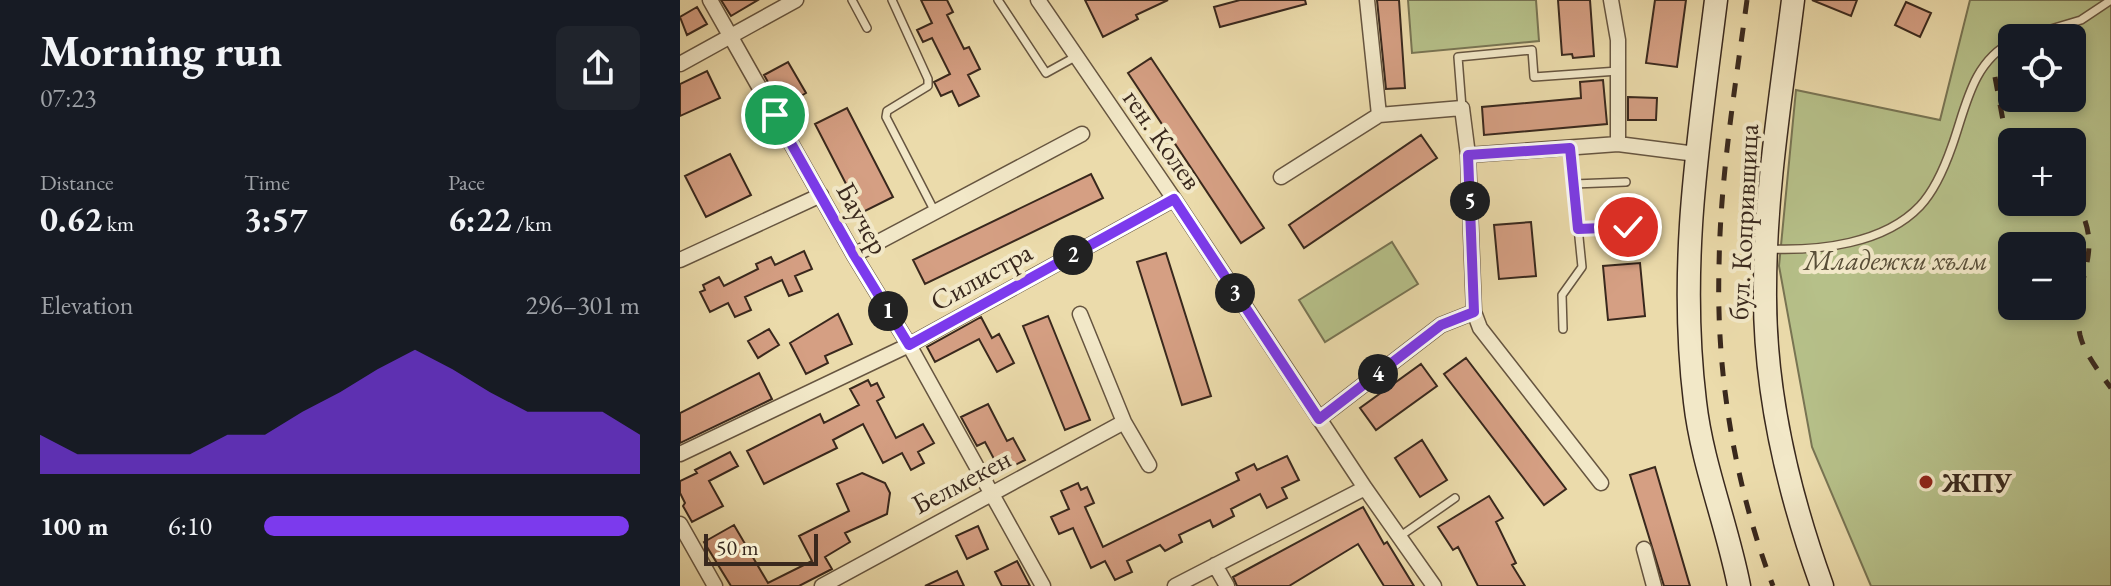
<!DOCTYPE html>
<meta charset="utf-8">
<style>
body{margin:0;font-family:"EB Garamond",serif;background:#20242c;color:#f1f3f6;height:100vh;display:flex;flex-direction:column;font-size:30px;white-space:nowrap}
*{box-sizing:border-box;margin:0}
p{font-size:26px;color:#9ea1a6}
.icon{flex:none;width:44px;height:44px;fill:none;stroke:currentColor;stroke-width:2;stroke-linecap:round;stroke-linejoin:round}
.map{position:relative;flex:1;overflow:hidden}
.sheet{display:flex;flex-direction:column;background:#171b24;width:680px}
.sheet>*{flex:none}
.buttons{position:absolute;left:1318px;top:24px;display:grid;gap:16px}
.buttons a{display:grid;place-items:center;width:88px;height:88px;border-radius:12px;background:#171b24;box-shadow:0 4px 12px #0003;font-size:40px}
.scale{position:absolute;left:24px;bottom:20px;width:114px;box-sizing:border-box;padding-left:8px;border:4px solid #39281d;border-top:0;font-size:22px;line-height:28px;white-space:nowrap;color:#39281d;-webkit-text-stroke:6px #f2e8c8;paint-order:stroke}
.pin{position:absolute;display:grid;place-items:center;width:68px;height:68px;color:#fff;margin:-34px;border:4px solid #fff;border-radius:50%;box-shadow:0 2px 8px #0007}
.km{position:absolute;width:40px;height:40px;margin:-20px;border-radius:50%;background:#222;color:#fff;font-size:22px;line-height:40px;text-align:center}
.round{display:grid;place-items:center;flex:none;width:84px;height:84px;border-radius:12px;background:#20242c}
.head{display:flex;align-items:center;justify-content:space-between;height:136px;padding:0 40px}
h1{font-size:44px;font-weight:700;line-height:60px}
.stats{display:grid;grid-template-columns:repeat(3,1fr);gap:12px;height:136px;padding:8px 40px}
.stats div{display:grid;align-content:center}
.stats b{font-size:34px;font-weight:700}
.stats small{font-size:22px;font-weight:400}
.stats p{font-size:22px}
.chart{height:224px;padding:16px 40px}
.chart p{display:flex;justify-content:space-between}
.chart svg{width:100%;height:144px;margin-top:8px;fill:#7c3aed;opacity:.7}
ul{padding:0 40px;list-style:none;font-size:26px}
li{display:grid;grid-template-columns:128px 96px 1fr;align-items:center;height:60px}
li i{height:20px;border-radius:10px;background:#7c3aed}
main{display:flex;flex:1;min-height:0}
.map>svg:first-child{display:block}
.green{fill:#b6c089;stroke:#787453;stroke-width:2;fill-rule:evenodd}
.building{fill:#d59f83;stroke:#39281d;stroke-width:2}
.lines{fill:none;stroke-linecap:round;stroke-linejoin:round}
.service-casing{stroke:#665540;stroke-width:10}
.minor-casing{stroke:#665540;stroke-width:17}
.secondary-casing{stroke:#39281d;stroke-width:25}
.service{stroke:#f2e8c8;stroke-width:7}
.minor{stroke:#f2e8c8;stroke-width:14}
.secondary{stroke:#f2e8c8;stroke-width:22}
.rail{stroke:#39281d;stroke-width:5;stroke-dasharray:14 14;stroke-linecap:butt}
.route-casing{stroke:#fff;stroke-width:16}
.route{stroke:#7c3aed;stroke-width:10}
.poi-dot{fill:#8f2418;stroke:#f2e8c8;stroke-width:3}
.labels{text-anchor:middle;stroke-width:8;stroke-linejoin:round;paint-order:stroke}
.street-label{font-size:28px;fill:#39281d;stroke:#f2e8c8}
.park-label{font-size:28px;font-style:italic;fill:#584e38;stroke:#f2e8c8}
.poi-label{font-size:28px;font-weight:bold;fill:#39281d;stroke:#f2e8c8;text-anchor:start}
</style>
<main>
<section class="sheet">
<div class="head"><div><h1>Morning run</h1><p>07:23</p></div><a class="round"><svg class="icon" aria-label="share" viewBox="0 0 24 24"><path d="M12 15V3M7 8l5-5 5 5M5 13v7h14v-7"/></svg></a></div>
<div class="stats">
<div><p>Distance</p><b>0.62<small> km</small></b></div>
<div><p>Time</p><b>3:57</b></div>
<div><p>Pace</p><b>6:22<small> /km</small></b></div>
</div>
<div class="chart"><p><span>Elevation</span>296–301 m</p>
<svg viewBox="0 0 160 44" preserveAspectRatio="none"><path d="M0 44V32L10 38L20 38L30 38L40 38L50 32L60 32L70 25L80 19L90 12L100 6L110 12L120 19L130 25L140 25L150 25L160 32V44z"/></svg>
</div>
<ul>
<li><b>100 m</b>6:10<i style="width:97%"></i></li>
</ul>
</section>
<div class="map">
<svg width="1431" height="586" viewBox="0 0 1431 586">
<rect width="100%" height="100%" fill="#ebdbab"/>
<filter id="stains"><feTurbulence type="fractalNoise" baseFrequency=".0025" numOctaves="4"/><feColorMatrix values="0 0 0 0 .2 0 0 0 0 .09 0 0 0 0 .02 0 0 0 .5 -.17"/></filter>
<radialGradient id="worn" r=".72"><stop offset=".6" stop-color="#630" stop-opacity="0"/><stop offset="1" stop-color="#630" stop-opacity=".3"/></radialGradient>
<!-- green -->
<path class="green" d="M728,0H856L859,41L732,53Z
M1290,0H1431V586H1191L1132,447L1099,266L1116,90L1260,120ZM1332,38H1392V98H1332ZM1332,142H1392V202H1332ZM1332,246H1392V306H1332Z
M712,242L738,284L645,342L619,300Z"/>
<!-- building -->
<path class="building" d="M41,0H78L51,16Z
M241,0H267L273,12L267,15L284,49L289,47L300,69L288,75L299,96L279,106L272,91L261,96L254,82L270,74L252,38L243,42L237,30L252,23Z
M405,0H488L456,15L458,19L423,37Z
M560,0H625L626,4L540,27L534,7Z
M697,0H719L725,88L706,89Z
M878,0H910L914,56L893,58L892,54L882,55Z
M975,0H1006L997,67L966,63Z
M1132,0H1177L1171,16Z
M1226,2L1251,13L1240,37L1215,25Z
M17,7L27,24L7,35L0,17Z
M471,58L584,228L561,243L448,73Z
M108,62L126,93L102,107L84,75Z
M27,71L40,98L0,116V84Z
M923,80L927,124L804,135L802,107L901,98L900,82Z
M948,97L977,98L976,120H948Z
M167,108L213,197L181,213L135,124Z
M741,135L757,158L624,248L609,225Z
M50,154L71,195L26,217L5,176Z
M411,174L423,198L245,284L233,260Z
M851,222L856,276L819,279L814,225Z
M124,251L132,269L115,276L122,291L109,296L102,280L65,297L71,310L55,317L48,303L30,312L20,292L25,290L23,285L39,277L44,286L78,269L76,264L91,257L95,265Z
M486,253L531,396L502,405L457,262Z
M960,263L965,316L928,320L923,266Z
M158,314L172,344L145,356L148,363L126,374L110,343Z
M368,316L410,420L385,430L343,326Z
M301,317L312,338L319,334L334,363L317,372L299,339L255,362L247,347Z
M89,329L99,345L78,358L68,341Z
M786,358L886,489L864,505L764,374Z
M741,364L757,386L696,430L680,408Z
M79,373L92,399L0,443V413Z
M188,380L191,386L197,383L204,397L197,401L216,438L243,424L254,443L238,452L244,463L231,470L222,453L203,463L183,424L153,440L157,448L84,484L67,451L140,414L144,423L179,405L170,389Z
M308,404L327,441L333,438L345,460L321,472L305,442L297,446L281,417Z
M742,440L767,480L740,497L715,458Z
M50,452L58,466L29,481L43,506L12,522L3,506L5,503L0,493V481L17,473L15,470Z
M607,456L619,480L602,488L607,498L587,508L580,494L551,509L554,516L533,527L530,520L499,535L502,542L485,551L480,545L447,561L452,572L435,580L425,561L411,568L393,528L379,534L371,517L389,509L381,491L398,483L401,490L407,487L414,503L405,507L423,547L559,480L556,473L574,464L577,470Z
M975,467L1010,586H984L950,475Z
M182,473L205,483L210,493L207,514L165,533L170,542L145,557L152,569L119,586H51L24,542L54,525L88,583L132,561L119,536L169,511L157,484Z
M809,496L823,518L816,522L836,563L832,565L845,586H798L778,547L773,550L758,527Z
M683,507L704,544L707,542L734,586H704L678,544L609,586H557L553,577Z
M298,526L308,549L287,559L276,536Z
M337,561L350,586H322L315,572Z
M277,571L284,586H245Z"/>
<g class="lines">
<defs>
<path id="service" d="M172,0L187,28
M212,0L248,79V86L207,111L206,117L255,212
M318,0L366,73L395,57
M1341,38L1401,20L1431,0
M782,108L778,57L852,50L854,77L938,71
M894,184L946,182
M898,229L948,227
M1089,249C1139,251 1204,244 1240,206C1255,190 1265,166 1272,146C1286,107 1292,62 1332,42
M883,329L882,295L902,267L890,148
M719,537L775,498"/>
<path id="minor" d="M30,0L174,255L229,345L363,586
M358,0L494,199L685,488L754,586
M687,0L699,115
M931,0L938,40V144
M0,64L116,0
M788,155L938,144L1016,154
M601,177L699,115L782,108L788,155L794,312
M174,255L402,134
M0,260L141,195
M400,314L444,422L469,465
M639,419L761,325L794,312L800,328L921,483
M0,454L229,345L494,199
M0,524L35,586
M964,549L974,586
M535,565L547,586
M142,586L444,422
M495,586L685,488"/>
<path id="secondary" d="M1036,0C1019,137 998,263 1015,402C1022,464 1047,524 1059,586
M1113,0C1101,96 1085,192 1085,290C1084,390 1108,492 1142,586"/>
</defs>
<!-- service casing -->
<use href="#service" class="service-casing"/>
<!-- minor casing -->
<use href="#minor" class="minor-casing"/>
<!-- secondary casing -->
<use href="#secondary" class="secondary-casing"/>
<!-- service -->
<use href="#service" class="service"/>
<!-- minor -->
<use href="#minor" class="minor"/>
<!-- secondary -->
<use href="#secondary" class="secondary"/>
<!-- rail -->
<path class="rail" d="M1067,0C1055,89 1040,178 1039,268C1036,375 1055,486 1093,586
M1315,77L1324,126L1332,150
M1392,196C1431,252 1389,278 1400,335C1404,353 1420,373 1431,388"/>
</g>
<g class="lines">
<defs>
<path id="route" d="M95,115L174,255L229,345L494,199L639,419L761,325L794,312L788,155L890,148L898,229L948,227"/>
</defs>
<!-- route casing -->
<use href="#route" class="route-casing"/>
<!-- route -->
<use href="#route" class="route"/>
</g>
<!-- markers -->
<circle class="poi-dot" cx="1246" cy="482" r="8"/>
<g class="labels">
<!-- street labels -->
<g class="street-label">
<text transform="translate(483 139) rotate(55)" y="10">ген. Колев</text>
<text transform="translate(183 218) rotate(61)" y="10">Баучер</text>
<text transform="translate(1063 222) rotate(-87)" y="10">бул. Копривщица</text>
<text transform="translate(301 276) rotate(-29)" y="10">Силистра</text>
<text transform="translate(281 481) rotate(-28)" y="10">Белмекен</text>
</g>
<!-- park labels -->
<g class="park-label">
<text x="1216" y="270">Младежки хълм</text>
</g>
<!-- poi labels -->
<g class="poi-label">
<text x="1262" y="492">ЖПУ</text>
</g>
</g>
<rect width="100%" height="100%" filter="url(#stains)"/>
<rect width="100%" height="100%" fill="url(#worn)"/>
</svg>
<div class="buttons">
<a><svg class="icon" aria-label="locate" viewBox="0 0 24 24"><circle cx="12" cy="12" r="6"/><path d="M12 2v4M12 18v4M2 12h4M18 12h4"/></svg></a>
<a>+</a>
<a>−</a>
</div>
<div class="scale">50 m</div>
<div class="pin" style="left:95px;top:115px;background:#1e9e55"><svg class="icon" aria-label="arrive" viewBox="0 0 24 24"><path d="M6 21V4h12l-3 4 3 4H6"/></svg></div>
<div class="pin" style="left:948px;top:227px;background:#d93025"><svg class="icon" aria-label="check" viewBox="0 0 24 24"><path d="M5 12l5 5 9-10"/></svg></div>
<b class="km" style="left:208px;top:311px">1</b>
<b class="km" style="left:393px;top:255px">2</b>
<b class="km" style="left:555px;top:293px">3</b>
<b class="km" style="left:698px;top:374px">4</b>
<b class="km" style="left:790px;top:201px">5</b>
</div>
</main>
